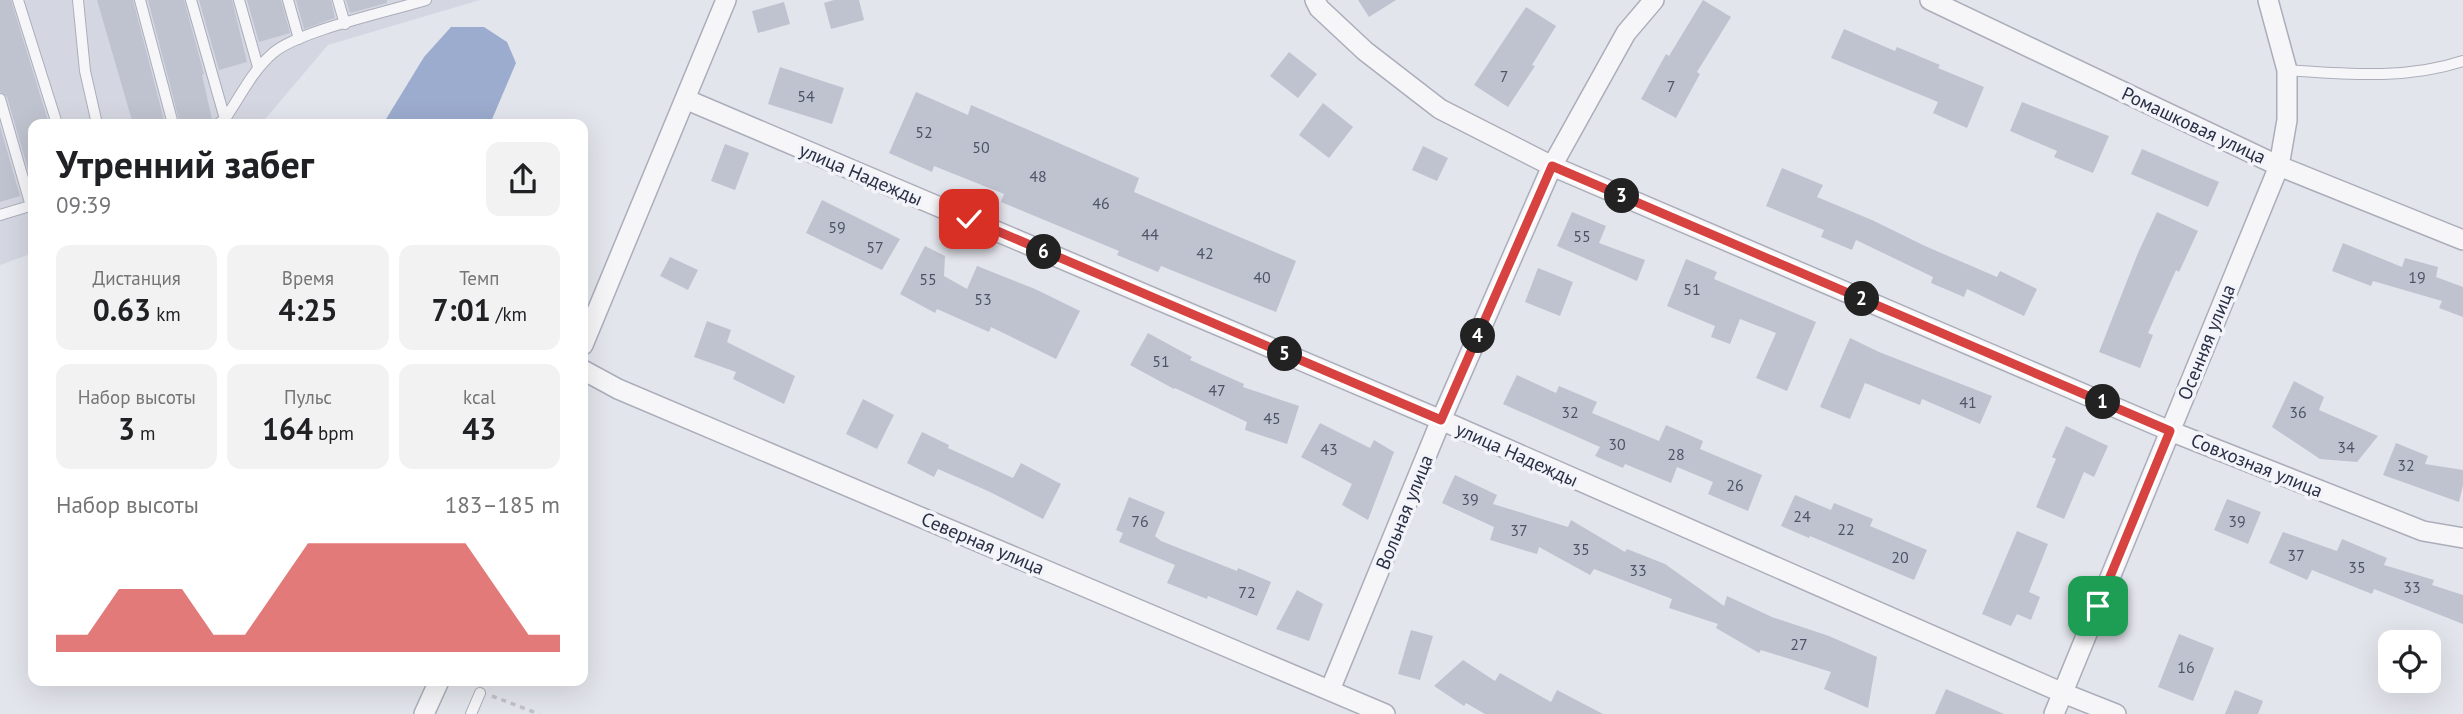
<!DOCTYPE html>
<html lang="ru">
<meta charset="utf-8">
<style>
body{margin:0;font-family:"PT Sans",sans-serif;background:#f2f2f2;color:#202124;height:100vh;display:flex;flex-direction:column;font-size:26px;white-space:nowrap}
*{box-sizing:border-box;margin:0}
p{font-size:23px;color:#757577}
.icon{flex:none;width:38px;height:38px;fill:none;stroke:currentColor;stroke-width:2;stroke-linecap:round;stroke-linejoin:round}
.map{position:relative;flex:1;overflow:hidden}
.side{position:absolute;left:28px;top:119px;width:560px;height:567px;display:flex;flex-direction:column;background:#fff;border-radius:14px;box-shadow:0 7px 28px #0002}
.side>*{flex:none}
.fabs{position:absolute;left:2378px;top:630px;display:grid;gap:14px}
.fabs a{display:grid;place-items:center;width:63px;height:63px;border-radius:14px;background:#fff;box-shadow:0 7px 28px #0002;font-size:35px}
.pin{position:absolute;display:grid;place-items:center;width:60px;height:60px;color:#fff;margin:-30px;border-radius:14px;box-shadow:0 4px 10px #0006}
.km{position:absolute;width:35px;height:35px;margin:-18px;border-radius:50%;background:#222;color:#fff;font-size:19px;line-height:35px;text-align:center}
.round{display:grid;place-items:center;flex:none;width:74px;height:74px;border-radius:14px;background:#f2f2f2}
.overview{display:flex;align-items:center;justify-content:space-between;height:119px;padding:0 28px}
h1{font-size:38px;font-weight:600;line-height:52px}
.figures{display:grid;grid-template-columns:repeat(3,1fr);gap:10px;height:119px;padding:7px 28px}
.figures div{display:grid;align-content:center;border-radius:14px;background:#f2f2f2;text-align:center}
.figures b{font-size:30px;font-weight:600}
.figures small{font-size:19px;font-weight:400}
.figures p{font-size:19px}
.chart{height:196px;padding:14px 28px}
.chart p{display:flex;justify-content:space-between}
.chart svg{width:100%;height:126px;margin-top:7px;fill:#d74341;opacity:.7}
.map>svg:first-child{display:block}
.built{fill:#d4d7e1}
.water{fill:#9cacce}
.building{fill:#bfc3cf}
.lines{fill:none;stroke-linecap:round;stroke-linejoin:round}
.lane-casing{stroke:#abaeba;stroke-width:12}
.street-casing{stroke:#abaeba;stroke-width:22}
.path{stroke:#c1c2ca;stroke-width:3.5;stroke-dasharray:5 5;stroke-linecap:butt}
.lane{stroke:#f6f6f9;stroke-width:10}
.street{stroke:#f6f6f9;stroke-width:19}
.route-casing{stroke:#fff;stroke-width:14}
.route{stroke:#d74341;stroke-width:9}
.labels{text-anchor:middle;stroke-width:7;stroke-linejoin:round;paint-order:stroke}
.number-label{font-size:16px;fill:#4e5468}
.street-label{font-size:19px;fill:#292f45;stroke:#f3f4f9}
</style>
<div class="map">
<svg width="2463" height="714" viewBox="0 0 2463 714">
<rect width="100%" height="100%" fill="#e3e5ec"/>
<!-- built -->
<path class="built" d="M0,0H480L328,45L261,124H33V253L0,265Z"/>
<!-- water -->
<path class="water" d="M451,27H484L507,42L516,63L490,124H383L424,57Z"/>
<!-- building -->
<path class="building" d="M0,0H11L49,124H33V187L7,97L0,92Z
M97,0H133L165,124H133Z
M148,0H184L204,74L202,75L212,119L194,124H180Z
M199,0H232L247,62L219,70Z
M247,0H281L290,33L259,42Z
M296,0H331L335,18L304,29Z
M346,0H387V3L350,13Z
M834,0H859L864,20L831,29L824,3Z
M1358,0H1396L1369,17Z
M1703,0L1731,17L1697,72L1700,74L1676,118L1641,99L1666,54L1669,56Z
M784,2L790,24L758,33L752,11Z
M1526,7L1556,26L1532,65L1535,66L1508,107L1474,85Z
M1844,29L1895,51L1897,47L1940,65L1938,68L1984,87L1967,128L1933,113L1938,102L1831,58Z
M1289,52L1317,74L1298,98L1270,76Z
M780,67L844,88L832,124L768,104Z
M916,92L968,115L971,105L1139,178L1134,192L1296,261L1276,312L1161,266L1158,272L1117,255L1119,251L1001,202L1004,194L934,166L932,172L889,153Z
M2022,102L2109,136L2093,173L2054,157L2057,151L2010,131Z
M1323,103L1353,127L1329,158L1299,135Z
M0,126L20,196L0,202Z
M725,144L749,153L735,190L711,181Z
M1423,146L1448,158L1437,181L1412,170Z
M2142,149L2219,182L2208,207L2131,174Z
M1782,168L1823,185L1817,197L1872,220L1925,246L1997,277L2000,271L2037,289L2024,316L1967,289L1964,297L1931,283L1933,277L1856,240L1852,250L1821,237L1824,230L1766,206Z
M822,200L900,239L882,270L806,233Z
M1572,212L1606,226L1599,243L1645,260L1637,281L1557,246Z
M2157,212L2198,231L2179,272L2176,270L2148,333L2153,335L2140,368L2099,352L2138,253Z
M2343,243L2402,267L2405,258L2438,267L2436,277L2463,287V317L2439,308L2442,301L2373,281L2371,286L2332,271Z
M925,246L945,256L944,276L967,289L977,266L1035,289L1080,311L1056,359L991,327L989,332L937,309L935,313L900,294Z
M670,257L698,270L688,290L660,276Z
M1686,259L1717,272L1714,279L1816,322L1787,391L1756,378L1776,333L1740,319L1730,344L1711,337L1715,326L1667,306Z
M1538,268L1573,282L1560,316L1525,302Z
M707,321L731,330L727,342L795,376L784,404L733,379L736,372L694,357Z
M1148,333L1192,357L1190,360L1244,384L1243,387L1299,406L1287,444L1245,430L1247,422L1175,388L1174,389L1130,365Z
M1850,338L1879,352L1992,396L1980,424L1922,399L1920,405L1865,383L1850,419L1820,407Z
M1517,375L1556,393L1559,386L1597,402L1592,413L1659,441L1666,425L1703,441L1700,449L1762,475L1748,511L1708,494L1713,482L1677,467L1671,483L1625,464L1623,468L1595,456L1600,447L1503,404Z
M2294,381L2324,397L2319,410L2378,436L2357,462L2320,459L2272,427Z
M863,399L894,415L877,449L846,434Z
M1320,423L1370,448L1374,440L1394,452L1368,520L1342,505L1352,484L1301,457Z
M2066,426L2108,446L2094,477L2084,472L2064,519L2036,507L2056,459L2052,457Z
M922,432L949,445L948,448L1013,478L1021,463L1061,484L1043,519L988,491L938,469L934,477L907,463Z
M2396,443L2428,456L2425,464L2463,470V485L2459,502L2383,475Z
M1455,475L1497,495L1493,504L1568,527L1571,520L1625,552L1627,549L1665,564L1724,606L1727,596L1772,617L1829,636L1877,657L1868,708L1824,689L1831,672L1761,650L1759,653L1716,628L1718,624L1669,608L1672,599L1594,569L1590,575L1539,547L1537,554L1490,540L1494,527L1442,503Z
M1795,495L1831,510L1834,503L1873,519L1870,526L1927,550L1914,580L1810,536L1809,538L1781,526Z
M1129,497L1165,512L1155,536L1161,541L1237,571L1238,568L1271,582L1257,616L1208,596L1207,599L1167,583L1175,565L1119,542L1123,533L1116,530Z
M2227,499L2261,512L2248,544L2214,530Z
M2017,531L2048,544L2029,592L2040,597L2031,620L2017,614L2011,626L1982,614Z
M2283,532L2337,551L2342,539L2387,558L2384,565L2434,580L2432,585L2463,595V624L2374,589L2372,594L2312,570L2307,580L2269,563Z
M1297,590L1323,604L1309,641L1276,629Z
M1411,630L1433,636L1420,680L1398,674Z
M2179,634L2214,648L2193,701L2158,687Z
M1463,660L1495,681L1500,673L1551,702L1557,690L1603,714H1485L1466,703L1464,706L1434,686Z
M1946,689L2004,714H1935Z
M2235,690L2263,701L2258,714H2225Z"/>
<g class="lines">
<defs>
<path id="lane" d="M18,0L57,124
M78,0L85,71L97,124
M140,0L173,124
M191,0L225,119
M239,0L258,67
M288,0L299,39
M338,0L345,24
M2287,70C2347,74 2406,80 2463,61
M0,99L31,206
M218,124L225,119C240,97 252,71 273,53C298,31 390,11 426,0
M0,215L33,205
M471,714L480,693"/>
<path id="street" d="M1315,0L1319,8L1365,51L1440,109L1552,166L2170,431L2423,531L2463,538
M1930,0L2279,166L2463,240
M685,99L1441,420L2063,693L2116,714
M583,345L726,0
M583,370L618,389L1385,714
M1330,690L1441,420L1552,166L1626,33L1654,0
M424,714L439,681
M2054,714L2279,166L2287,120V70L2268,0"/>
</defs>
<!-- lane casing -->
<use href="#lane" class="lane-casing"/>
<!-- street casing -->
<use href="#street" class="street-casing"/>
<!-- path -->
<path class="path" d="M492,696L539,714"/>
<!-- lane -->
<use href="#lane" class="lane"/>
<!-- street -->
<use href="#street" class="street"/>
</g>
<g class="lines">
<defs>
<path id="route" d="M969,219L1441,420L1552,166L2170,431L2098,606"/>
</defs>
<!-- route casing -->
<use href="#route" class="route-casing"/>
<!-- route -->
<use href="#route" class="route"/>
</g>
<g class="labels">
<!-- number labels -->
<g class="number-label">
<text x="1504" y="82">7</text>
<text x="1671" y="92">7</text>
<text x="806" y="102">54</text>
<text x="924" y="138">52</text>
<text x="981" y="153">50</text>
<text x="1038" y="182">48</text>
<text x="1101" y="209">46</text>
<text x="837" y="233">59</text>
<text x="1150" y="240">44</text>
<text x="1582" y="242">55</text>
<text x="875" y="253">57</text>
<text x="1205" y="259">42</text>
<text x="1262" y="283">40</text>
<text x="2417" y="283">19</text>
<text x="928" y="285">55</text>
<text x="1692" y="295">51</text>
<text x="983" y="305">53</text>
<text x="1161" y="367">51</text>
<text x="1217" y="396">47</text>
<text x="1968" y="408">41</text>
<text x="1570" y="418">32</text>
<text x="2298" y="418">36</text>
<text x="1272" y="424">45</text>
<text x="1617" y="450">30</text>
<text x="2346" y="453">34</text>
<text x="1329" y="455">43</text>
<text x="1676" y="460">28</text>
<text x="2406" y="471">32</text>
<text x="1735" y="491">26</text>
<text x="1470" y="505">39</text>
<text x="1802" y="522">24</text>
<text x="1140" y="527">76</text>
<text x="2237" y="527">39</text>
<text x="1846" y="535">22</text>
<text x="1519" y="536">37</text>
<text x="1581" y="555">35</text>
<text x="2296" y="561">37</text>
<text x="1900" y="563">20</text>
<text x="2357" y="573">35</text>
<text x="1638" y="576">33</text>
<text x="2412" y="593">33</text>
<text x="1247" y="598">72</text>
<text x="1799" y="650">27</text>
<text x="2186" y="673">16</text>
</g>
<!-- street labels -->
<g class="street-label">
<text transform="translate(2194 125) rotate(25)" y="7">Ромашковая улица</text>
<text transform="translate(861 174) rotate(23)" y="7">улица Надежды</text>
<text transform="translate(2206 342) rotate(-68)" y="7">Осенняя улица</text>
<text transform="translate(1517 454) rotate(24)" y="7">улица Надежды</text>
<text transform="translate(2257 465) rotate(22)" y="7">Совхозная улица</text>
<text transform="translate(1404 512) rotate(-68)" y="7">Вольная улица</text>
<text transform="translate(983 543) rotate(23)" y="7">Северная улица</text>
</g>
</g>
</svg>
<div class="fabs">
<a><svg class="icon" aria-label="locate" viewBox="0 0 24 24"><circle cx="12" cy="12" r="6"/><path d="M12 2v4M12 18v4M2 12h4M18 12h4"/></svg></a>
</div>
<div class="pin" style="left:2098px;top:606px;background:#1e9e55"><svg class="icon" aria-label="arrive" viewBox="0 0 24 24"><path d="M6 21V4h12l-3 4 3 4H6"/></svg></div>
<div class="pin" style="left:969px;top:219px;background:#d93025"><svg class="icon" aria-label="check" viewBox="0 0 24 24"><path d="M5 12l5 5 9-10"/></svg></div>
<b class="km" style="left:2103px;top:402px">1</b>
<b class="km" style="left:1862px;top:299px">2</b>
<b class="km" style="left:1622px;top:196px">3</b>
<b class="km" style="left:1478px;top:336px">4</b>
<b class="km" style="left:1285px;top:354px">5</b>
<b class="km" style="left:1044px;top:252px">6</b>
<section class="side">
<div class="overview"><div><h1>Утренний забег</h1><p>09:39</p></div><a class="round"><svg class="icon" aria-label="share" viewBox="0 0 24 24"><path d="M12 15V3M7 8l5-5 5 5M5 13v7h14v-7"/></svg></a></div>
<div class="figures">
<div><p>Дистанция</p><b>0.63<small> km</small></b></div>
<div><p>Время</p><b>4:25</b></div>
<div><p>Темп</p><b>7:01<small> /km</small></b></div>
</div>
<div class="figures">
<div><p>Набор высоты</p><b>3<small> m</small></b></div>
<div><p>Пульс</p><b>164<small> bpm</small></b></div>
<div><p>kcal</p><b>43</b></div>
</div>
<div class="chart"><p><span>Набор высоты</span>183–185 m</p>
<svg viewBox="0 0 160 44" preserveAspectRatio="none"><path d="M0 44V38L10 38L20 22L30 22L40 22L50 38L60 38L70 22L80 6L90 6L100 6L110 6L120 6L130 6L140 22L150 38L160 38V44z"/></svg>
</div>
</section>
</div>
